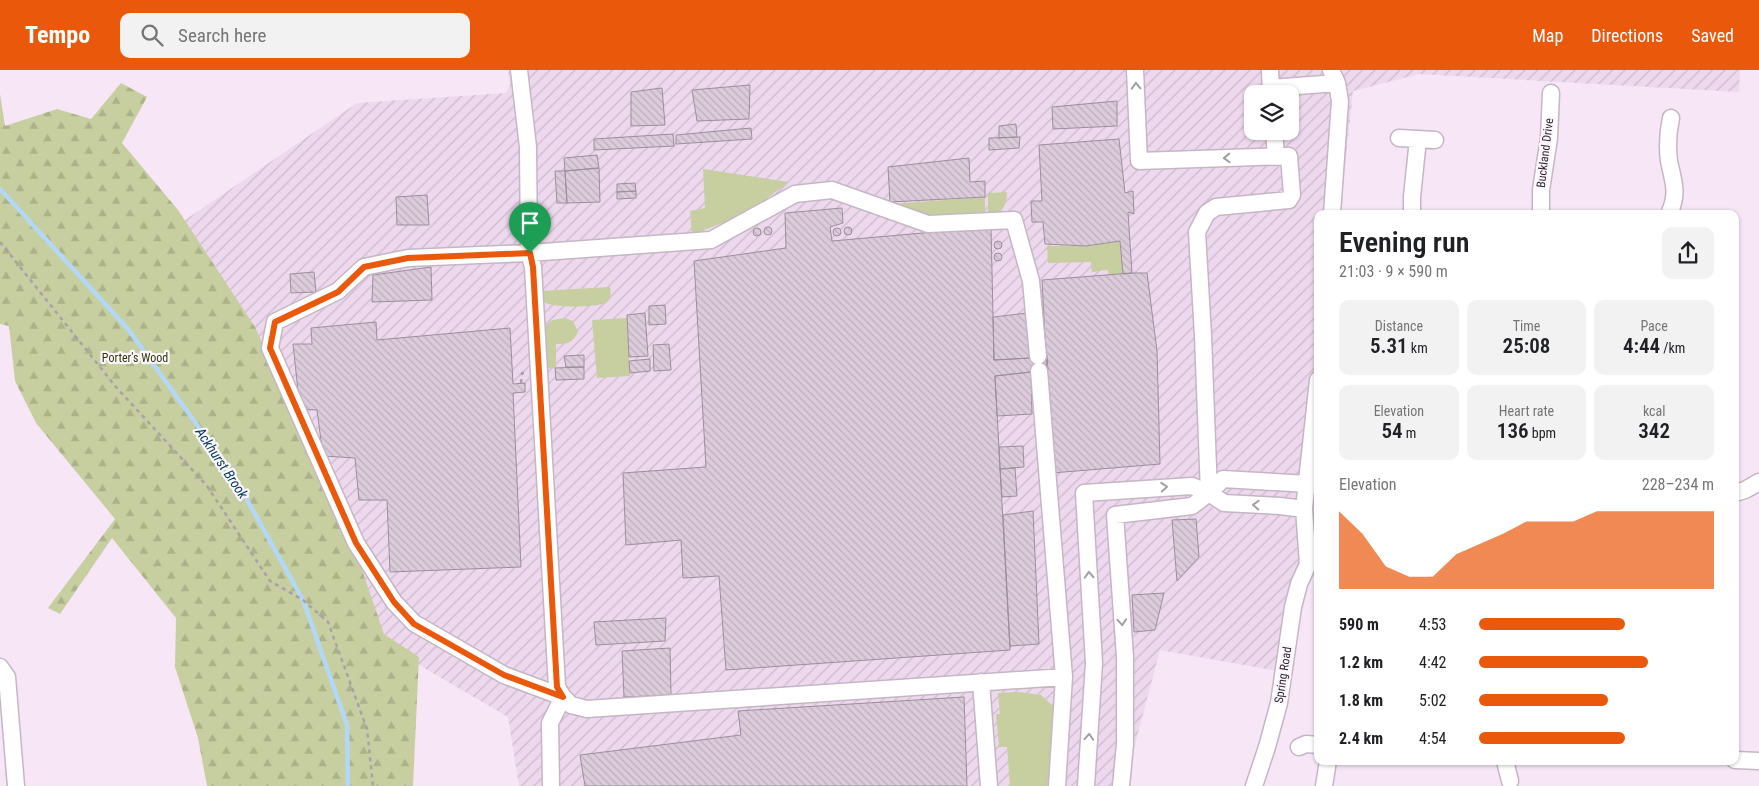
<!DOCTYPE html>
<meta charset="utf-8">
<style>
body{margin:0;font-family:"Roboto Condensed",sans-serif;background:#f2f2f2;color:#202124;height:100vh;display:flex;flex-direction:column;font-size:19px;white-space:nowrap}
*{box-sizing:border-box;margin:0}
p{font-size:16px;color:#757577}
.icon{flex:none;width:28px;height:28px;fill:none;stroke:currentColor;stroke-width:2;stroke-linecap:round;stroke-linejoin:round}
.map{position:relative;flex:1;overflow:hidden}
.sheet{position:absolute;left:1314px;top:140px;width:425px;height:555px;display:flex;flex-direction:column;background:#fff;border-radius:10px;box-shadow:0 1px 4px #0004}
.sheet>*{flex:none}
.fabs{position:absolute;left:1244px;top:15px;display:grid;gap:10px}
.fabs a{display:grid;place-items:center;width:55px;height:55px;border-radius:10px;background:#fff;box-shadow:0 1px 4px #0004;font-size:25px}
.pin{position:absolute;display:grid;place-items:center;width:42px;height:42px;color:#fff;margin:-51px -21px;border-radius:50% 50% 50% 0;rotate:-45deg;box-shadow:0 0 5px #0007}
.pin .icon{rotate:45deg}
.round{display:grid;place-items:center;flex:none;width:52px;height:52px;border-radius:10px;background:#f2f2f2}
.headline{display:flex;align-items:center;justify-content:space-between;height:85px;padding:0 25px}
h1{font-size:28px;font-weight:600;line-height:38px}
.figures{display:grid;grid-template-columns:repeat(3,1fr);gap:8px;height:85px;padding:5px 25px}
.figures div{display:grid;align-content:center;border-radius:10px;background:#f2f2f2;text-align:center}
.figures b{font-size:21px;font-weight:600}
.figures small{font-size:14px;font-weight:400}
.figures p{font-size:14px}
.chart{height:140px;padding:10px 25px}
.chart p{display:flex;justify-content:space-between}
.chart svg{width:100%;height:90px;margin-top:5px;fill:#ea580c;opacity:.7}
ul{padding:0 25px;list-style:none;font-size:16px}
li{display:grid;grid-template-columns:80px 60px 1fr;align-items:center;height:38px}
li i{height:12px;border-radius:6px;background:#ea580c}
header{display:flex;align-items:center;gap:30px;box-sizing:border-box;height:70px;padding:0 25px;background:#ea580c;color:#fff}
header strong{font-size:24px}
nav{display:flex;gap:28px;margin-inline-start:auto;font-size:18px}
.search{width:350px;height:45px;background:#f2f2f2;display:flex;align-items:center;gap:12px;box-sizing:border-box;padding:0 18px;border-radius:10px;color:#757577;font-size:19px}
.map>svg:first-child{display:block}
.industrial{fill:url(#industrial-furrows);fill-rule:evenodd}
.grass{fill:#c7cfa0}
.forest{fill:url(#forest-firs)}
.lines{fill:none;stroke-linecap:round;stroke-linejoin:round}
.stream{stroke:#b3d8f7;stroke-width:4.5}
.building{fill:url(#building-back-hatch);stroke:#9c8e9c}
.minor-casing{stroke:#c5b6c4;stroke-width:19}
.path{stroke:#ac9fac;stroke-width:2.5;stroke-dasharray:4 4;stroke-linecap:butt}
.minor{stroke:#fff;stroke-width:16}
.oneway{stroke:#a29fa2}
.route-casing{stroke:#fff;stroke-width:10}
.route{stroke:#ea580c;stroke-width:6}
.labels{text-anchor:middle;stroke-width:4.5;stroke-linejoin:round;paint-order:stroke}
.street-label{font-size:12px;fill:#302a30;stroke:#fdf7fd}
.park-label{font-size:12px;fill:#30360c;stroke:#fdf7fd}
.water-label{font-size:14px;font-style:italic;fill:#00395c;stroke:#fdf7fd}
</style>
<header>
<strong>Tempo</strong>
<div class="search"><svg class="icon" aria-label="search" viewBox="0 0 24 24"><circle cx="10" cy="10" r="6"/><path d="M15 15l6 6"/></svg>Search here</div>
<nav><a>Map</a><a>Directions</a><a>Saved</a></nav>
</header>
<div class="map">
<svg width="1759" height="716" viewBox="0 0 1759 716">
<defs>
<pattern id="industrial-furrows" width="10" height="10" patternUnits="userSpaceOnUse" patternTransform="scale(1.25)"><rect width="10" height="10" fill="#eed8ed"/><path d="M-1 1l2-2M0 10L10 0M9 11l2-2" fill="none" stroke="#ccbacc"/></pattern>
<pattern id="forest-firs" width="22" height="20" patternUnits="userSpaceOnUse" patternTransform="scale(1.25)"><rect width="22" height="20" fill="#c7cfa0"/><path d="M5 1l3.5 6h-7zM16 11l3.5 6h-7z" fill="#abb28a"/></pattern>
<pattern id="building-back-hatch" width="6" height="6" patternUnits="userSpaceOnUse" patternTransform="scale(1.25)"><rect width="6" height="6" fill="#dcccdb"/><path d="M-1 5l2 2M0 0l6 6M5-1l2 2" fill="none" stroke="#bdafbc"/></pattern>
</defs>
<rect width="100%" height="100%" fill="#f6e6f6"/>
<!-- industrial -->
<path class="industrial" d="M508,0H1740L1739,22L1419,4L1353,21L1340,144H1318L1317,345L1289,603L1160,580L1124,716H519L508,647L378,571L176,156L357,33L506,23L510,15ZM1252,24H1290V61H1252Z"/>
<!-- grass -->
<path class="grass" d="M703,99L789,112L747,143L692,165L690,141L705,138Z
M1007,122C1007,133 1004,138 997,146H988V123Z
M985,127V146L929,148L892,134Z
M1120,171L1123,204L1110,205L1107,200L1092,202L1091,192L1048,193L1047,176H1086Z
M610,217C611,222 611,228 607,232C599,238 552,238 544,232C540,229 540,225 539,221Z
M565,248L573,251L578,262C573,273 567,274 556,274V298H544C543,284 536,257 553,250C556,249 561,249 565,248Z
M627,248L630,306L597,308L592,250Z
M1020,622L1041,625L1053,636L1055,657L1051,716H1010L1007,677H999L996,644H1000L998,623Z"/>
<!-- forest -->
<path class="forest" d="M121,13L147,27L122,73L178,140L255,257L351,468L384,564L419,587L413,716H207L198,668L175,597L176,548L112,468L60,544L48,538L115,449L36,353L15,311L9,256L0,254V24L5,56L57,39L91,49Z"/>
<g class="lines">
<!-- stream -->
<path class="stream" d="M0,119L128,259L233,405L303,530L347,655L348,716"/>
</g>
<!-- building -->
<path class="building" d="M750,15L749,49L697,51L692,20Z
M662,18L665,55L631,56V22Z
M1117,31V56L1053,59L1052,37Z
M1016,54L1017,67L999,68V56Z
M751,58L752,69L676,74V65Z
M673,64L674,76L594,80V69Z
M1020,67L1019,78L989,80V68Z
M1119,69L1125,123L1133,121L1134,144L1128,142L1132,203L1123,204L1120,171L1086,176L1045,174L1043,152H1032L1031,131H1042L1039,75Z
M597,85L599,98L565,101L564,88Z
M969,88L970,112L985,111V127L890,132L888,97Z
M599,98L600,132L567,133L565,101Z
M555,101H565L567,133H557Z
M635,113L636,121L617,122V114Z
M636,121V128L617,129V122Z
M427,125L429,155H397L396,127Z
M842,138L843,153L830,157L832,171L991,157L994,290L1031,288L1047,285L1048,300L995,306L1010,580L726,600L719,506L683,508L681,470L626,475L623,403L706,397L694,191L786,178L785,143Z
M764 161a4 4 0 1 1 8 0a4 4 0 1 1-8 0Z
M844 161a4 4 0 1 1 8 0a4 4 0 1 1-8 0Z
M833 162a4 4 0 1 1 8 0a4 4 0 1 1-8 0Z
M753 162a4 4 0 1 1 8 0a4 4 0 1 1-8 0Z
M994 175a4 4 0 1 1 8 0a4 4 0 1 1-8 0Z
M994 187a4 4 0 1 1 8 0a4 4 0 1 1-8 0Z
M431,197L432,230L372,232L373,205Z
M314,202L316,222L291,223L290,204Z
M1132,203H1147L1157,281L1160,394L1052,403L1042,210Z
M665,235L666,254L649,255V236Z
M645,243L648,286L629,287L627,245Z
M1028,243L1031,288L994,290L993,247Z
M376,252L377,270L510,258L513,314L525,313V322L513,323L521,497L390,502L387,430H359L355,388L323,386L317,340L300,339L293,274H312L311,258Z
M669,274L671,300L654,301L653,275Z
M584,285V297H566L564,286Z
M650,289V301L630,303L629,291Z
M584,297V309L556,310L555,298Z
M1031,302L1032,344L997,346L995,306Z
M1023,376L1024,397L1000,399L999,377Z
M1015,398L1017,426L1002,427L1000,399Z
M1033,441L1039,574L1010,576L1003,445Z
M1196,449L1199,487L1177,511L1172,450Z
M1164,523L1155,560L1134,562L1132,525Z
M666,548L665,571L596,575L594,552Z
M670,578L671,625L624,627L622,581Z
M964,627L967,716H585L580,685L741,665L738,641Z"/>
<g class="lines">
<defs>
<path id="minor" d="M519,0L528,77L529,183L533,197L557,617L563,627
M1135,0L1139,91L1289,86L1292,125L1289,130L1216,137L1207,143L1197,162L1203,266L1209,423
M1270,0L1271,24
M1331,0L1337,13L1340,31L1332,144
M1271,18L1337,13
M1274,61L1276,86
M1399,68L1435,70
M1412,144V127L1418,69
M1541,144V120L1549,68L1551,23
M1669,144C1679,123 1673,111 1669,91C1667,76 1668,62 1671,48
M1038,286L1031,211L1014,150L928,154L832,120L795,124L711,170L529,183L408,188L364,197L338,221L275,252L270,278L356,473L394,532L414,553L504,605L563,627L571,635L587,639L1064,607
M1039,301L1064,607L1057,716
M1735,423L1745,420L1759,412
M1304,439L1280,436L1224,433L1209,423L1223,409L1308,414
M0,597L7,607L16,716
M981,612L989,716
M1299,677L1306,674L1318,675
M1735,690L1759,691
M1505,691L1510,711
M551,716L550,653L563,627
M1086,716L1094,593L1084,423L1192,416L1209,423
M1121,716L1125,674V587L1115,445L1192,436L1209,423
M1254,716L1267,677L1279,633L1293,537L1299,514L1308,494L1304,439L1318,310
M1324,716L1328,691"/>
</defs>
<!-- minor casing -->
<use href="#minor" class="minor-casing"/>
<!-- path -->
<path class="path" d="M0,172L116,317L207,416L270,511L303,530L328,552L367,659L373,716
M521,313L522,303H525"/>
<!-- minor -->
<use href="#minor" class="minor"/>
</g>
<!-- one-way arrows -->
<defs><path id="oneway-chevron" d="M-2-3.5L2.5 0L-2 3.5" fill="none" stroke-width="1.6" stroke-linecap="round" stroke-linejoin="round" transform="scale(1.25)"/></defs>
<g class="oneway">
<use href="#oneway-chevron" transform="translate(1136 16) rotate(-92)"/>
<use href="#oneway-chevron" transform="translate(1227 88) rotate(178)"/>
<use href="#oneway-chevron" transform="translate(1164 417) rotate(-4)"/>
<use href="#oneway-chevron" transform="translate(1256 435) rotate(-177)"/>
<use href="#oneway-chevron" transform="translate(1089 505) rotate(-93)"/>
<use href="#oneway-chevron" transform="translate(1122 552) rotate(86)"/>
<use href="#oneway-chevron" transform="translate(1089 667) rotate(-86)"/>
</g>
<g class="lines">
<defs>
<path id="route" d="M530,183L533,197L557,617L563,627L504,605L414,554L394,532L356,473L270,278L275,252L338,222L364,197L408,188Z"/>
</defs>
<!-- route casing -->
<use href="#route" class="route-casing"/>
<!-- route -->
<use href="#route" class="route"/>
</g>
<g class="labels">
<!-- street labels -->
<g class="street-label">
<text transform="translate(1545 83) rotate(-83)" y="4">Buckland Drive</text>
<text transform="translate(1283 605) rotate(-81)" y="4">Spring Road</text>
</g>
<!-- park labels -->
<g class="park-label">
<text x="135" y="292">Porter's Wood</text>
</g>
<!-- water labels -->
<g class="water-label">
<text transform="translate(222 393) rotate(56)" y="5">Ackhurst Brook</text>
</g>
</g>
</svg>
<div class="fabs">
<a><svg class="icon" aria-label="layers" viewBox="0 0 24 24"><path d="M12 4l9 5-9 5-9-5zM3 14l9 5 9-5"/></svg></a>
</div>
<div class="pin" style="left:530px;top:183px;background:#1e9e55"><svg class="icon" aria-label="arrive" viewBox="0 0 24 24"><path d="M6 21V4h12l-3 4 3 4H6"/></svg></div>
<section class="sheet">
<div class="headline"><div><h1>Evening run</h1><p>21:03 · 9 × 590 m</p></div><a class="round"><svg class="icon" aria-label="share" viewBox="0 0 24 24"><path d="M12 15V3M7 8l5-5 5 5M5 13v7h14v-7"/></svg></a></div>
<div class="figures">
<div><p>Distance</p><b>5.31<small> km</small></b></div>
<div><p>Time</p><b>25:08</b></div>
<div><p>Pace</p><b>4:44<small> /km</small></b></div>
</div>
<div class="figures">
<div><p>Elevation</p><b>54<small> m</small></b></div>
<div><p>Heart rate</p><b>136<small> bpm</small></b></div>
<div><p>kcal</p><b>342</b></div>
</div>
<div class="chart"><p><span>Elevation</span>228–234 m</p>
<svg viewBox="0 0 160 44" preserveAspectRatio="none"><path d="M0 44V6L10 17L20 33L30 38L40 38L50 27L60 22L70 17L80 11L90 11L100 11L110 6L120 6L130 6L140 6L150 6L160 6V44z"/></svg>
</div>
<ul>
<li><b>590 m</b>4:53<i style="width:62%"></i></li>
<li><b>1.2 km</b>4:42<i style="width:72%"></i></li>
<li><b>1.8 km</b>5:02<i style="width:55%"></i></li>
<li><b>2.4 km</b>4:54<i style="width:62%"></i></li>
</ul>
</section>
</div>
